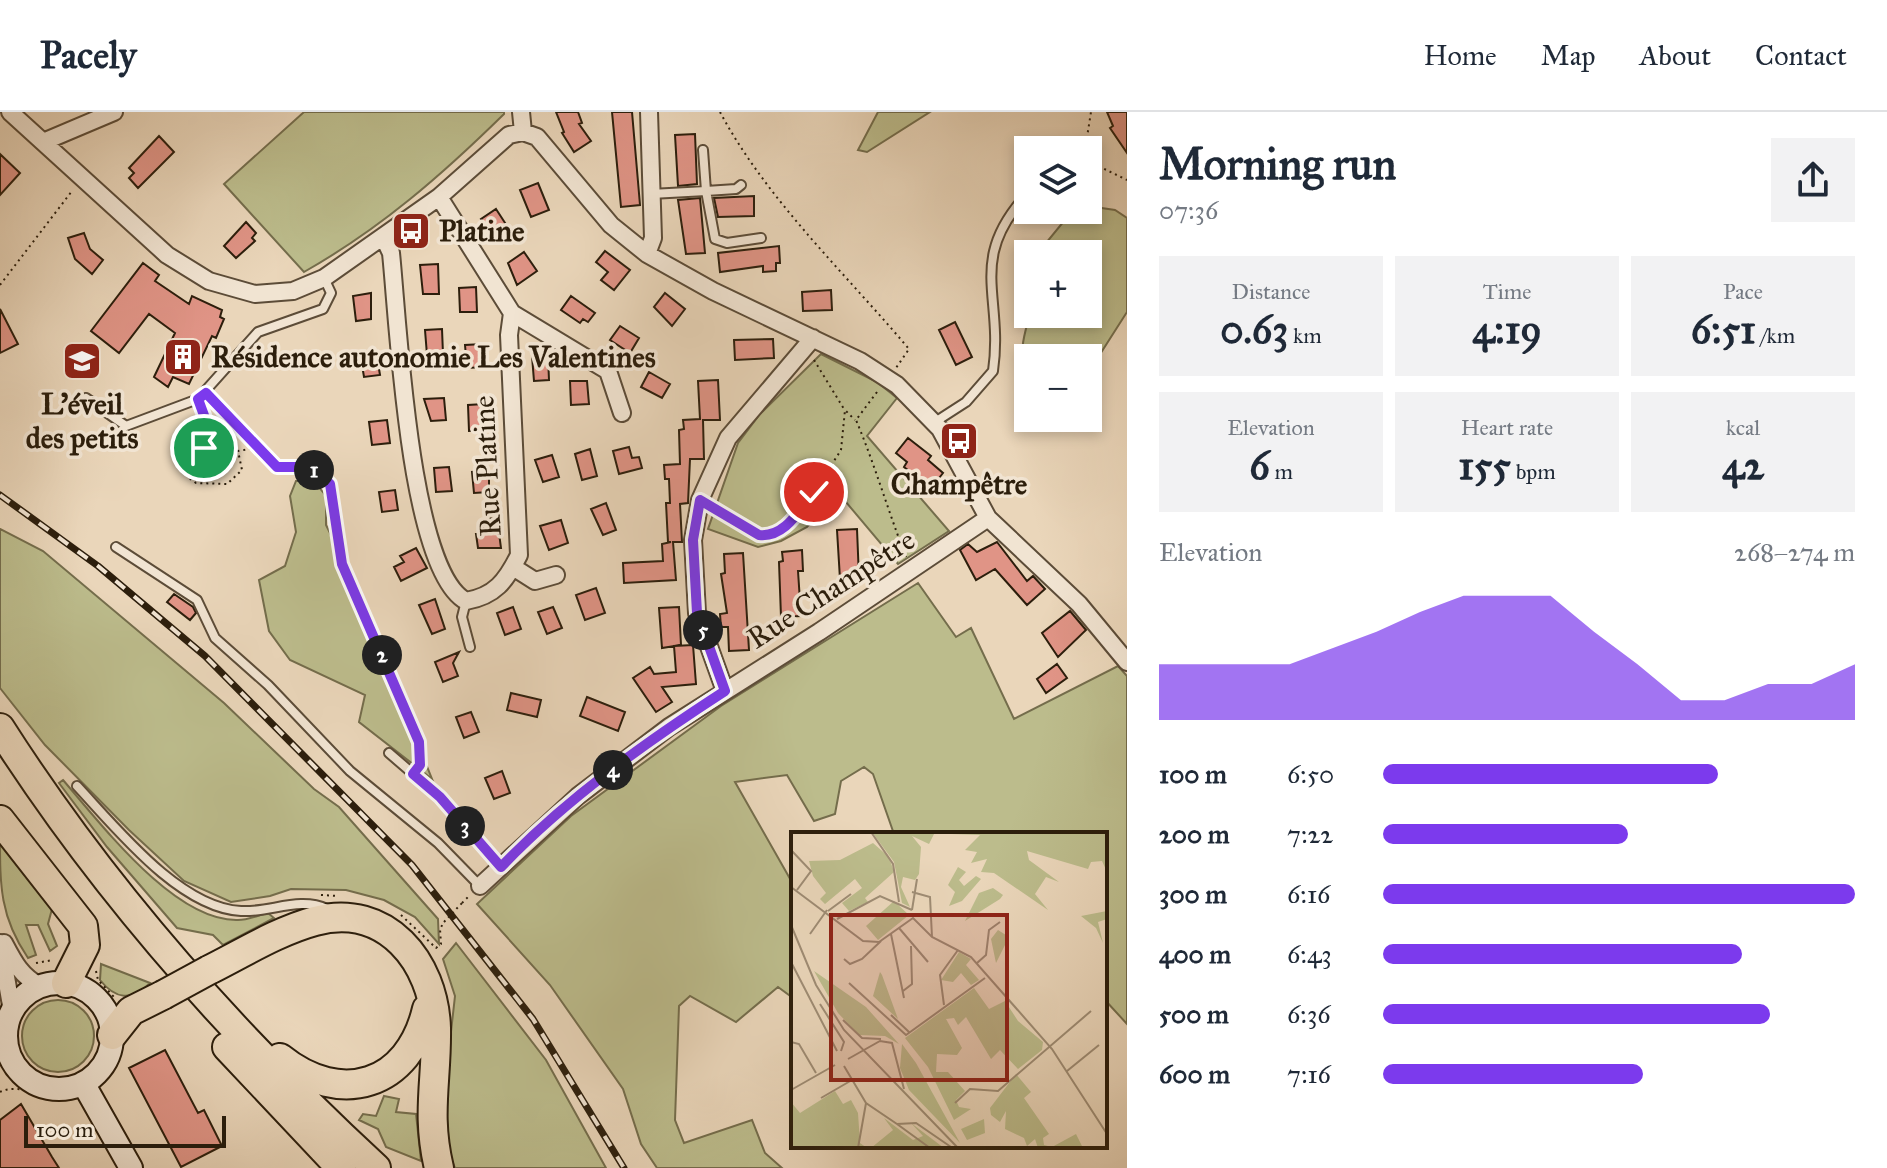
<!DOCTYPE html>
<meta charset="utf-8">
<style>
body{margin:0;font-family:"IM FELL Great Primer",serif;background:#f2f2f3;color:#1f2937;height:100vh;display:flex;flex-direction:column;font-size:30px;white-space:nowrap}
*{box-sizing:border-box;margin:0}
p{font-size:26px;color:#747a83}
.icon{flex:none;width:44px;height:44px;fill:none;stroke:currentColor;stroke-width:2;stroke-linecap:round;stroke-linejoin:round}
.map{position:relative;flex:1;overflow:hidden}
.sheet{display:flex;flex-direction:column;background:#fff;width:760px}
.sheet>*{flex:none}
.controls{position:absolute;left:1014px;top:24px;display:grid;gap:16px}
.controls a{display:grid;place-items:center;width:88px;height:88px;border-radius:0px;background:#fff;box-shadow:0 4px 12px #0003;font-size:40px}
.scale{position:absolute;left:24px;bottom:20px;width:202px;box-sizing:border-box;padding-left:8px;border:4px solid #2c1e0c;border-top:0;font-size:22px;line-height:28px;white-space:nowrap;color:#2c1e0c;-webkit-text-stroke:6px #f1e4d2;paint-order:stroke}
.pin{position:absolute;display:grid;place-items:center;width:68px;height:68px;color:#fff;margin:-34px;border:4px solid #fff;border-radius:50%;box-shadow:0 2px 8px #0007}
.km{position:absolute;width:40px;height:40px;margin:-20px;border-radius:50%;background:#222;color:#fff;font-size:22px;line-height:40px;text-align:center}
.round{display:grid;place-items:center;flex:none;width:84px;height:84px;border-radius:0px;background:#f2f2f3}
.summary{display:flex;align-items:center;justify-content:space-between;height:136px;padding:0 32px}
h1{font-size:44px;font-weight:800;line-height:60px}
.metrics{display:grid;grid-template-columns:repeat(3,1fr);gap:12px;height:136px;padding:8px 32px}
.metrics div{display:grid;align-content:center;border-radius:0px;background:#f2f2f3;text-align:center}
.metrics b{font-size:40px;font-weight:800}
.metrics small{font-size:22px;font-weight:400}
.metrics p{font-size:22px}
.chart{height:224px;padding:16px 32px}
.chart p{display:flex;justify-content:space-between}
.chart svg{width:100%;height:144px;margin-top:8px;fill:#7c3aed;opacity:.7}
ul{padding:0 32px;list-style:none;font-size:26px}
li{display:grid;grid-template-columns:128px 96px 1fr;align-items:center;height:60px}
li i{height:20px;border-radius:10px;background:#7c3aed}
header{display:flex;align-items:center;gap:48px;box-sizing:border-box;height:112px;padding:0 40px;background:#fff;border-bottom:2px solid #e0e1e3}
header strong{font-size:38px}
nav{display:flex;gap:44px;margin-inline-start:auto;font-size:28px}
main{display:flex;flex:1;min-height:0}
.map>svg:first-child{display:block}
.green{fill:#bcbc8c;stroke:#746d4c;stroke-width:2}
.building{fill:#e09486;stroke:#2c1e0c;stroke-width:2}
.lines{fill:none;stroke-linecap:round;stroke-linejoin:round}
.lane-casing{stroke:#5c4c38;stroke-width:12}
.street-casing{stroke:#5c4c38;stroke-width:20}
.secondary-casing{stroke:#2c1e0c;stroke-width:26}
.highway-casing{stroke:#2c1e0c;stroke-width:32}
.path{stroke:#2c1e0c;stroke-width:2;stroke-dasharray:2 4;stroke-linecap:butt}
.lane{stroke:#f1e4d2;stroke-width:8}
.street{stroke:#f1e4d2;stroke-width:16}
.secondary{stroke:#f1e4d2;stroke-width:22}
.highway{stroke:#ead6ba;stroke-width:28}
.rail-casing{stroke:#2c1e0c;stroke-width:7}
.rail{stroke:#f1e4d2;stroke-width:4;stroke-dasharray:12;stroke-linecap:butt}
.highway-bridge-casing{stroke:#2c1e0c;stroke-width:32;stroke-linecap:butt}
.path-bridge{stroke:#2c1e0c;stroke-width:2;stroke-dasharray:2 4;stroke-linecap:butt}
.highway-bridge{stroke:#ead6ba;stroke-width:28}
.route-casing{stroke:#fff;stroke-width:16}
.route{stroke:#7c3aed;stroke-width:10}
.labels{text-anchor:middle;stroke-width:7;stroke-linejoin:round;paint-order:stroke}
.poi-label{font-size:30px;font-weight:bold;fill:#2c1e0c;stroke:#f1e4d2;text-anchor:start}
.street-label{font-size:30px;fill:#2c1e0c;stroke:#f1e4d2}
.inset-road{fill:none;stroke:#9e8c74;stroke-width:2}
.view{fill:#8f2418;fill-opacity:0.15;stroke:#8f2418;stroke-width:4}
.inset-edge{fill:none;stroke:#2c1e0c;stroke-width:4}
</style>
<header>
<strong>Pacely</strong>
<nav><a>Home</a><a>Map</a><a>About</a><a>Contact</a></nav>
</header>
<main>
<div class="map">
<svg width="1127" height="1056" viewBox="0 0 1127 1056">
<rect width="100%" height="100%" fill="#ead6ba"/>
<filter id="stains"><feTurbulence type="fractalNoise" baseFrequency=".0025" numOctaves="4"/><feColorMatrix values="0 0 0 0 .2 0 0 0 0 .09 0 0 0 0 .02 0 0 0 .5 -.17"/></filter>
<radialGradient id="worn" r=".72"><stop offset=".6" stop-color="#630" stop-opacity="0"/><stop offset="1" stop-color="#630" stop-opacity=".3"/></radialGradient>
<!-- green -->
<path class="green" d="M304,0H504V2C442,63 380,117 304,160L224,72Z
M878,0H930L867,40L858,38Z
M1088,94L1115,98L1127,106V200L1088,261V246H1028V259C1017,241 1025,221 1030,202H1088V142H1037L1073,98H1088Z
M821,242L877,270L897,286L867,324L949,419L898,452L830,371L822,398L807,415L781,429L758,435L708,417L738,331L760,302Z
M296,369H314L326,384V413L348,457L432,667L359,610L365,583L290,548L269,519L259,468L285,454L296,420L290,384Z
M0,417L43,439L224,591L314,677L339,695L438,807L439,832L415,805L384,788L346,778L291,777L270,784L231,790L184,769L129,718L45,633L0,576Z
M918,471L956,525L971,516L1014,607L1118,554L1127,564V912L1105,888V722H894L873,662L864,655L841,669L835,702L814,709L787,663L735,670L793,772V886L778,875L736,910L690,884L679,894L675,1008L684,1031L752,1008L765,1041L782,1056H657L641,1032L623,977L550,873L477,792L571,704L721,594Z
M63,668C102,713 175,810 238,808C248,808 259,803 268,801L274,806L223,833L213,823L177,816L107,735L59,671Z
M0,725L52,797L48,812L57,834L50,839L38,813H26L36,843L28,846C0,805 0,774 0,725Z
M456,831L546,948L606,1056H455L446,1035L444,982L455,884L443,847Z
M101,852L150,871C132,890 115,887 100,868Z
M22 924a36 36 0 1 1 72 0a36 36 0 1 1-72 0Z
M384,984L399,987L396,1000L416,1002L421,1049L386,1035L378,1017L359,1008L363,1002L376,1004Z"/>
<!-- building -->
<path class="building" d="M556,0H578L582,11L579,12L591,29L574,40L562,21L564,20Z
M612,0H632L640,93L621,95Z
M1107,0H1127V41L1110,16L1113,14Z
M695,22L697,72L678,74L675,23Z
M159,24L174,40L138,76L129,66L134,61L129,56Z
M0,42L20,61L0,83Z
M538,71L549,98L531,105L520,78Z
M754,84V104L718,105L714,86Z
M700,86L705,141L686,142L678,88Z
M496,97L509,117L494,126L481,107Z
M246,110L256,121L252,126L255,129L236,146L224,134Z
M84,121L90,137L103,148L92,162L75,147L68,126Z
M779,134L780,151H776V159L763,160V154L720,160L718,141Z
M605,139L630,158L614,178L601,168L608,160L596,150Z
M524,140L537,159L517,173L508,151Z
M143,151L159,163L155,169L189,192L192,184L222,198L220,205L224,207L216,226L212,224L189,272L173,265L168,275L154,265L175,221L149,202L119,241L91,219Z
M438,152L439,182H423L420,153Z
M476,175L477,200H460L459,176Z
M831,178L832,198L803,199L802,180Z
M371,181V207L356,209L353,184Z
M665,181L685,197L672,214L654,195Z
M571,184L595,201L588,210L583,207L580,211L561,198Z
M0,197L18,232L0,241Z
M955,210L972,245L956,253L939,218Z
M620,214L639,226L630,241L610,228Z
M442,217L443,242L427,243L425,218Z
M773,227L774,246L735,248L734,228Z
M483,232L484,255L467,256L465,233Z
M376,239L380,263L364,265L360,241Z
M532,244H548L549,268L534,269Z
M649,260L670,272L662,286L641,275Z
M718,268L720,308H703L704,347H690L688,391L680,392L682,430H673L676,468L624,471L623,451L663,449L662,432L671,430H668L666,391H670L669,367H665L664,353L680,352L679,318L684,317L683,308L700,307L698,269Z
M570,269H587L589,292L571,293Z
M444,286L446,308L431,309L424,287Z
M484,292L486,318L469,319L468,293Z
M387,308L390,331L372,333L369,310Z
M908,326L931,344L928,348L943,361L931,376L904,355L907,350L896,341Z
M629,335L632,346L639,345L642,356L619,362L613,339Z
M590,337L597,364L582,368L575,342Z
M552,343L559,365L543,370L535,348Z
M449,355L452,379L436,380L434,356Z
M489,358V380L474,381L472,360Z
M395,378L398,398L382,400L379,380Z
M606,391L616,418L603,423L591,397Z
M497,406L501,436H478L476,422H481L480,415L486,414L485,407Z
M561,408L568,431L549,438L540,414Z
M857,417L859,466L840,467L837,418Z
M997,430L1027,469L1033,464L1045,477L1027,493L995,457L976,468L960,438L968,432L977,440Z
M416,436L427,456L401,469L394,455L404,450L400,444Z
M802,438L803,459H798L801,504L781,505L779,450L783,449L782,440Z
M743,441L749,538L729,539L728,515H721L720,502L727,501L721,462L725,461L724,442Z
M596,476L605,501L585,508L576,483Z
M174,482L193,495L196,501L190,508L167,490Z
M435,487L445,517L432,522L419,493Z
M513,495L521,517L505,523L497,501Z
M553,495L562,516L547,522L538,500Z
M679,495L681,533L662,536L659,496Z
M1070,499L1086,518L1058,545L1042,521Z
M693,533L696,572L662,575L672,590L656,600L633,566L650,555L654,562L676,560L674,534Z
M459,540L453,551L458,564L443,570L435,550Z
M1057,552L1067,566L1046,581L1037,567Z
M511,581L541,588L537,605L507,598Z
M587,585L625,600L618,619L580,604Z
M471,600L479,620L464,626L456,605Z
M502,659L510,681L494,687L485,666Z
M165,938L198,1001L204,998L222,1034L181,1055L129,956Z
M21,992L52,1045L59,1056H0V1008Z"/>
<g class="lines">
<defs>
<path id="lane" d="M703,38L706,79L736,77L741,73
M651,82L706,79L715,127L727,131L761,126
M86,286L126,314L198,287L258,220L323,197L331,181L324,166
M935,310L966,290L993,259C1004,183 966,148 1028,81
M116,435L197,488L215,526L268,573L350,659L438,731L480,774
M466,489L462,505L470,535
M389,641L440,685L501,754
M77,674C117,717 180,796 241,799C270,801 299,784 327,797"/>
<path id="street" d="M10,0L167,143L209,169L255,182L293,179L324,166L439,85L509,23L523,20L537,25L611,113L647,142L713,179L860,249L897,273L940,317L988,406L1079,492L1127,550
M521,0L523,20
M43,30L114,0
M439,85L512,201L608,259L622,301
M384,126L391,141C398,207 409,459 466,489C495,484 506,469 519,443L509,223L512,201
M647,142L653,126L649,0
M513,455L535,469L556,463
M725,579L697,501L693,428L700,388L728,326L813,226
M480,774L578,684L669,615L819,520L988,406
M0,831L12,899
M4,831C14,850 21,864 40,874"/>
<path id="secondary" d="M6 924a53 53 0 1 1 106 0a53 53 0 1 1-106 0Z
M83,971L131,1056"/>
<path id="highway" d="M0,616C104,779 234,925 376,1056
M0,708L83,814L85,833L66,871
M209,858C243,841 278,819 315,809C386,790 434,850 436,916C437,968 426,1002 439,1056
M112,923L131,899L163,883
M227,935L341,1056
M280,946C341,995 409,974 427,897"/>
</defs>
<!-- lane casing -->
<use href="#lane" class="lane-casing"/>
<!-- street casing -->
<use href="#street" class="street-casing"/>
<!-- secondary casing -->
<use href="#secondary" class="secondary-casing"/>
<!-- highway casing -->
<use href="#highway" class="highway-casing"/>
<!-- path -->
<path class="path" d="M720,0C767,88 845,161 909,237L896,256
M1085,38L1091,0
M1088,49L1127,68
M0,173L72,79
M814,248L844,297
M877,280L856,308C875,353 888,399 906,445
M212,287L277,355H309L330,372L342,452L419,630L420,651
M202,296L210,324L191,352L189,366L196,371L227,372L242,358L238,339L256,336
M716,396L759,423L779,420L814,380L841,338L845,298L855,308
M321,783L338,784
M462,791L468,785
M401,803L436,836L441,832L440,817L444,810
M36,851L53,848
M96,859L98,868L114,885
M0,980C16,971 50,985 70,987"/>
<!-- lane -->
<use href="#lane" class="lane"/>
<!-- street -->
<use href="#street" class="street"/>
<!-- secondary -->
<use href="#secondary" class="secondary"/>
<!-- highway -->
<use href="#highway" class="highway"/>
<defs>
<path id="rail" d="M0,383L98,454L205,544L412,753L533,907L624,1056"/>
</defs>
<!-- rail casing -->
<use href="#rail" class="rail-casing"/>
<!-- rail -->
<use href="#rail" class="rail"/>
<defs>
<path id="highway-bridge" d="M163,883L209,858"/>
</defs>
<!-- highway-bridge casing -->
<use href="#highway-bridge" class="highway-bridge-casing"/>
<!-- path-bridge -->
<path class="path-bridge" d="M444,810L462,791"/>
<!-- highway-bridge -->
<use href="#highway-bridge" class="highway-bridge"/>
</g>
<g class="lines">
<defs>
<path id="route" d="M204,336L209,317L198,287L206,281L277,355H309L330,372L342,452L419,630L420,653L413,662L440,685L501,755C566,687 646,630 725,579L697,501L693,428L700,388L759,423C785,426 799,398 814,380"/>
</defs>
<!-- route casing -->
<use href="#route" class="route-casing"/>
<!-- route -->
<use href="#route" class="route"/>
</g>
<!-- icons -->
<defs>
<symbol id="bus-square" viewBox="-11 -11 22 22"><rect x="-9" y="-9" width="18" height="18" rx="4" fill="#8f2418" stroke="#f1e4d2"/><path d="M-5-6H5V4H4V6H2V4H-2V6H-4V4H-5ZM-3.5-4V0h7V-4ZM-3.5 1.2v1.5H-2V1.2ZM2 1.2v1.5H3.5V1.2Z" fill="#fff"/></symbol>
<symbol id="building-square" viewBox="-11 -11 22 22"><rect x="-9" y="-9" width="18" height="18" rx="4" fill="#8f2418" stroke="#f1e4d2"/><path d="M-4-6H4V6H1V3H-1V6H-4ZM-2.5-4.3h1.7v1.8h-1.7ZM.8-4.3h1.7v1.8H.8ZM-2.5-1h1.7V.8h-1.7ZM.8-1h1.7V.8H.8Z" fill="#fff"/></symbol>
<symbol id="school-square" viewBox="-11 -11 22 22"><rect x="-9" y="-9" width="18" height="18" rx="4" fill="#8f2418" stroke="#f1e4d2"/><path d="M0-5L7-2L0 1L-7-2ZM-4 1L0 2.5L4 1V4Q0 6-4 4Z" fill="#fff"/></symbol>
</defs>
<g fill-rule="evenodd">
<use href="#bus-square" x="389" y="97" width="44" height="44"/>
<use href="#building-square" x="161" y="223" width="44" height="44"/>
<use href="#school-square" x="60" y="227" width="44" height="44"/>
<use href="#bus-square" x="937" y="307" width="44" height="44"/>
</g>
<g class="labels">
<!-- poi labels -->
<g class="poi-label">
<text x="439" y="129">Platine</text>
<text x="211" y="255">Résidence autonomie Les Valentines</text>
<text x="82" y="302" text-anchor="middle">L'éveil<tspan x="82" dy="34">des petits</tspan></text>
<text x="959" y="382" text-anchor="middle">Champêtre</text>
</g>
<!-- street labels -->
<g class="street-label">
<text transform="translate(487 354) rotate(-93)" y="10">Rue Platine</text>
<text transform="translate(831 477) rotate(-33)" y="10">Rue Champêtre</text>
</g>
</g>
<!-- overview -->
<g transform="translate(791 720)">
<rect width="316" height="316" fill="#ead6ba"/>
<path d="M81,0H144L138,12L121,4L130,15L128,42L124,48L112,45L110,55L119,75L111,71L103,30ZM316,0V40L311,29L300,30L297,37L236,19L238,28L268,50L255,45L244,62L257,78L203,41L190,40L196,27L180,31L186,20L174,18L189,3L160,2ZM82,11L98,25L103,40L74,66L77,70L58,79L51,71L71,56L64,47L34,72L29,67L35,61L22,44L18,29L49,28ZM167,35L175,40L168,48L173,54L185,44L190,47L171,69L158,74L164,60L157,53ZM202,56L212,63L209,67L174,89L188,61ZM103,69L118,83L87,108L75,94ZM316,79V87L307,90L312,111L305,96L290,84ZM207,98L218,105L205,131L200,107ZM168,120L180,127L175,133L188,148L180,153L170,141L162,150L150,148ZM23,139L75,175L108,212L94,204L68,203L47,181ZM89,140L91,143L107,187L82,164ZM183,156L198,177L214,169L227,189L252,210L251,218L227,237L209,218L200,227L175,185L167,193L163,186L155,187L171,216L166,223L146,222L145,240H157L174,259L165,268L168,275L180,277L163,288L137,235L114,206ZM111,212L125,231L169,311L118,258L109,236ZM225,242L240,260L233,266L258,302L252,306L253,313L261,315L285,302L292,316H247L244,307L236,314L233,306L214,297L215,279L209,290L200,283L199,276ZM44,259L52,272L60,268L67,281L69,311L76,316H0V270L9,281ZM93,286L122,308L132,304L120,291L153,316H80L102,298ZM193,287L194,301L176,308L170,297Z" fill="#bcbc8c"/>
<path class="inset-road" d="M80,0L102,32L108,70M0,18L20,39L6,58M0,55L72,109L88,110L122,86L141,105L180,125L261,217L316,302M121,60L139,65L141,105M121,78L126,47M37,79L60,62M46,87L89,64L121,78M0,93L25,153L53,198L167,316M108,96L137,130M19,102L36,78M100,102L113,166M53,127L59,132L71,127L90,109M0,130L46,219M186,131L195,123L198,98L209,90M58,151L115,203L194,146M112,159L121,152L120,114M29,172L53,210L50,219M153,173L149,143L167,118M100,183L118,200M52,188L71,206L90,207M0,210L8,212L25,241M57,227L89,209L101,211L113,257M53,234L75,271L106,292M276,239L308,213M0,258L44,233M30,266L61,248M164,271L179,257L207,259L300,179M106,292L139,316M106,292L125,291L160,315M67,316L75,271"/>
<path class="view" d="M40,83H216V248H40Z"/>
<rect width="316" height="316" class="inset-edge"/>
</g>
<rect width="100%" height="100%" filter="url(#stains)"/>
<rect width="100%" height="100%" fill="url(#worn)"/>
</svg>
<div class="controls">
<a><svg class="icon" aria-label="layers" viewBox="0 0 24 24"><path d="M12 4l9 5-9 5-9-5zM3 14l9 5 9-5"/></svg></a>
<a>+</a>
<a>−</a>
</div>
<div class="scale">100 m</div>
<div class="pin" style="left:204px;top:336px;background:#1e9e55"><svg class="icon" aria-label="arrive" viewBox="0 0 24 24"><path d="M6 21V4h12l-3 4 3 4H6"/></svg></div>
<div class="pin" style="left:814px;top:380px;background:#d93025"><svg class="icon" aria-label="check" viewBox="0 0 24 24"><path d="M5 12l5 5 9-10"/></svg></div>
<b class="km" style="left:314px;top:358px">1</b>
<b class="km" style="left:382px;top:543px">2</b>
<b class="km" style="left:465px;top:714px">3</b>
<b class="km" style="left:613px;top:658px">4</b>
<b class="km" style="left:703px;top:518px">5</b>
</div>
<section class="sheet">
<div class="summary"><div><h1>Morning run</h1><p>07:36</p></div><a class="round"><svg class="icon" aria-label="share" viewBox="0 0 24 24"><path d="M12 15V3M7 8l5-5 5 5M5 13v7h14v-7"/></svg></a></div>
<div class="metrics">
<div><p>Distance</p><b>0.63<small> km</small></b></div>
<div><p>Time</p><b>4:19</b></div>
<div><p>Pace</p><b>6:51<small> /km</small></b></div>
</div>
<div class="metrics">
<div><p>Elevation</p><b>6<small> m</small></b></div>
<div><p>Heart rate</p><b>155<small> bpm</small></b></div>
<div><p>kcal</p><b>42</b></div>
</div>
<div class="chart"><p><span>Elevation</span>268–274 m</p>
<svg viewBox="0 0 160 44" preserveAspectRatio="none"><path d="M0 44V27L10 27L20 27L30 27L40 22L50 17L60 11L70 6L80 6L90 6L100 17L110 27L120 38L130 38L140 33L150 33L160 27V44z"/></svg>
</div>
<ul>
<li><b>100 m</b>6:50<i style="width:71%"></i></li>
<li><b>200 m</b>7:22<i style="width:52%"></i></li>
<li><b>300 m</b>6:16<i style="width:100%"></i></li>
<li><b>400 m</b>6:43<i style="width:76%"></i></li>
<li><b>500 m</b>6:36<i style="width:82%"></i></li>
<li><b>600 m</b>7:16<i style="width:55%"></i></li>
</ul>
</section>
</main>
